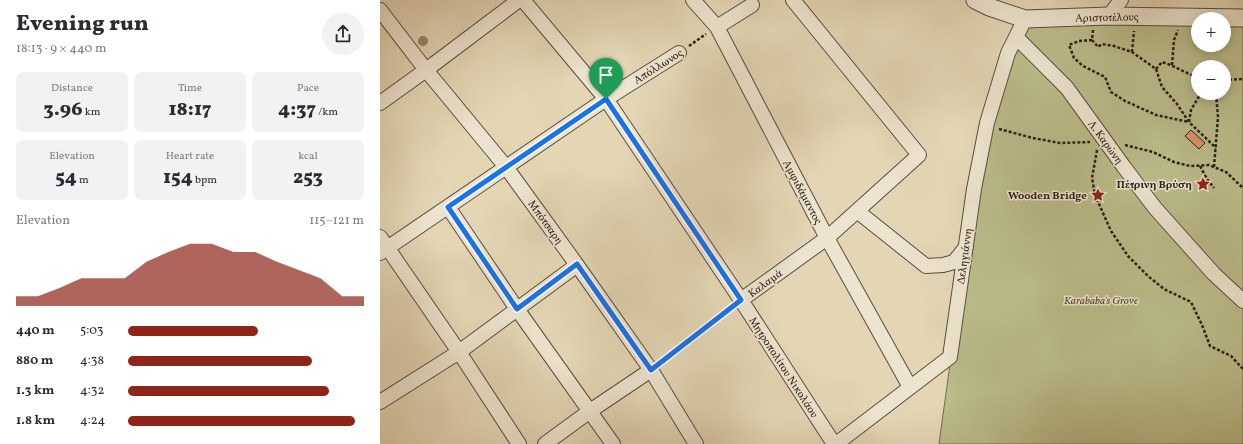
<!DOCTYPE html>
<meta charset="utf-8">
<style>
body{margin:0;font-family:Vollkorn,serif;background:#f2f2f3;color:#2b2b33;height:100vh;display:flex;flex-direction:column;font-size:15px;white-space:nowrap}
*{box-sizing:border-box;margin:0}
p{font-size:13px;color:#7c7c81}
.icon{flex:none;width:22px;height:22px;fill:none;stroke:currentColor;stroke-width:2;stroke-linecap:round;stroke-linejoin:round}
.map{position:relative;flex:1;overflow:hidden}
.details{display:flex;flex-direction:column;background:#fff;width:380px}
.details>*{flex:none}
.fabs{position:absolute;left:811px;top:12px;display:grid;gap:8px}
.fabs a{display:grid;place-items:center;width:40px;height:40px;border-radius:50%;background:#fff;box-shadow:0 2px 10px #0003;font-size:20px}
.pin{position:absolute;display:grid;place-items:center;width:34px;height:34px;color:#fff;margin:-41px -17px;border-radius:50% 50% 50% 0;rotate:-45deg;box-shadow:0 0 4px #0007}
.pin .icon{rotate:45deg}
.round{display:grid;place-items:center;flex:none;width:42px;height:42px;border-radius:21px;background:#f2f2f3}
.head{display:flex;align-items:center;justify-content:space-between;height:68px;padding:0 16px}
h1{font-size:22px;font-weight:800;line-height:30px}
.metrics{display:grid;grid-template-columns:repeat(3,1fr);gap:6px;height:68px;padding:4px 16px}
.metrics div{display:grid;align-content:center;border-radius:8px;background:#f2f2f3;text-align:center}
.metrics b{font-size:20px;font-weight:800}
.metrics small{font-size:11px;font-weight:400}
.metrics p{font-size:11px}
.chart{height:112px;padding:8px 16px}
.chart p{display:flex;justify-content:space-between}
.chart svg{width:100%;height:72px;margin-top:4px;fill:#8f2418;opacity:.7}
ul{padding:0 16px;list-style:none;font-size:13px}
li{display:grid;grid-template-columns:64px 48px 1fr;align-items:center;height:30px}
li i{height:10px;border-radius:5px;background:#8f2418}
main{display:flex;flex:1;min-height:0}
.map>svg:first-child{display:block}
.green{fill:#babc89;stroke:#736e51;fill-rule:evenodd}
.building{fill:#d99569;stroke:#2c1f19}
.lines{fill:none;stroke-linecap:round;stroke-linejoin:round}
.minor-casing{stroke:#5a4d40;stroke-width:16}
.tertiary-casing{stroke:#5a4d40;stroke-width:19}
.path{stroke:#2c1f19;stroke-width:2.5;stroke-dasharray:3 2;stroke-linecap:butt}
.minor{stroke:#ede4cf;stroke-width:14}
.tertiary{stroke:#ede4cf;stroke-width:17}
.tree{fill:#93876f}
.route-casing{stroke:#fff;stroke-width:8}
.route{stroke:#1a73e8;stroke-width:5}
.labels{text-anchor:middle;stroke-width:3;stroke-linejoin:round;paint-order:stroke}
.street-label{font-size:11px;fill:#2c1f19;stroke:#ede4cf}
.poi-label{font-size:11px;font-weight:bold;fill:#2c1f19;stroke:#ede4cf;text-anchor:end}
.park-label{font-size:11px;font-style:italic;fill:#504635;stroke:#ede4cf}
</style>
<main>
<section class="details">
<div class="head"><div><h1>Evening run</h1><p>18:13 · 9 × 440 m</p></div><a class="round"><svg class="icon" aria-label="share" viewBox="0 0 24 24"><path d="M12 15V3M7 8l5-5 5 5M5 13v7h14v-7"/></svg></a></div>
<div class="metrics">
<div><p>Distance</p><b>3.96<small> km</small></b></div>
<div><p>Time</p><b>18:17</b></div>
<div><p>Pace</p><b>4:37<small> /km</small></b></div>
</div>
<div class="metrics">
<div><p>Elevation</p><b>54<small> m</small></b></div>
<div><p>Heart rate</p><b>154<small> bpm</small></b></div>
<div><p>kcal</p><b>253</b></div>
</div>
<div class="chart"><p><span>Elevation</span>115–121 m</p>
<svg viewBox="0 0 160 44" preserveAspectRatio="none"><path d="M0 44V38L10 38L20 33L30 27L40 27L50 27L60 17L70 11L80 6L90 6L100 11L110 11L120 17L130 22L140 27L150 38L160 38V44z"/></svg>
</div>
<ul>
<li><b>440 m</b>5:03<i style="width:55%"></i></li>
<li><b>880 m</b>4:38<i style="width:78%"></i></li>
<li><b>1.3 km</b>4:32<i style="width:85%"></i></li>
<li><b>1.8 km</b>4:24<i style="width:96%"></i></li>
</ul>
</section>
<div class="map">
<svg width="863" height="444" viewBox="0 0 863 444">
<rect width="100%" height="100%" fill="#e4d6b5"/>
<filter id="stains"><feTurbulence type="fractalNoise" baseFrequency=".005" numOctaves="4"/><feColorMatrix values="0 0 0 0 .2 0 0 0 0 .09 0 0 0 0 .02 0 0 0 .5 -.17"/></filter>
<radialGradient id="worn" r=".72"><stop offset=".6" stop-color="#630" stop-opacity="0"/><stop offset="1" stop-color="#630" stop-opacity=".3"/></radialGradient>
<!-- green -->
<path class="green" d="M863,18V444H559L594,189L645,19ZM818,19H844V45H818ZM818,67H844V93H818Z"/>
<!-- building -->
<path class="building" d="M811,130L825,143L819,149L805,136Z"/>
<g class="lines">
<defs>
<path id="minor" d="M143,0L226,99L361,300L454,444
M313,0L337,27L447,238L530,387
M0,10L46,70L126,167L197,265L271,370L316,444
M729,16L741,0
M337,27L372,5
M636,37L687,88L744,167L775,208L834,274L863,301
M0,103L46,70L139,0
M68,207L137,309L233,444
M477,211L546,266L563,265L574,262L586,247
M0,237L79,352L139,444
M0,253L226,99L299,53
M361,300L447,238L539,155L413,0
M0,402L79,352L197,265
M165,444L210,411L271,370
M456,444L570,357L594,189L607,123L628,53L645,19"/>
<path id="tertiary" d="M595,0L609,7L645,19L729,16L863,18"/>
</defs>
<!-- minor casing -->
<use href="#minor" class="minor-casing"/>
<!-- tertiary casing -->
<use href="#tertiary" class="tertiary-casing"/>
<!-- path -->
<path class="path" d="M713,30L712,40L718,47L722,44L734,46L752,52L776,69L782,87L797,104L809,122L836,148
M712,40L699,41L689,45L694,58L703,66L725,77L731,92L745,101L776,115L809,122L811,110L821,93
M309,46L326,34
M752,52L754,31
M792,65L794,40L798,30
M776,69L782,62C795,66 806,73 818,78
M844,80L863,79
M619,129L653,138L680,143L710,142
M745,145L773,152L794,162L810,166L829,165L846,172L863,188
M717,150L712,178L715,195L731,231L748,256L768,276L784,289L811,302L822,325L830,346L851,356L863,369
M820,166L827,179L834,188
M834,167L838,117L836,93
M281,362L351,308"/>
<!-- minor -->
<use href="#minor" class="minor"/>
<!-- tertiary -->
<use href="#tertiary" class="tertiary"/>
</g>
<!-- trees -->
<circle class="tree" cx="43" cy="41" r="5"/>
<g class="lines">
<defs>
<path id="route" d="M226,99L361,300L271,370L197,264L137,309L68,207Z"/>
</defs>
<!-- route casing -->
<use href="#route" class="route-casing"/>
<!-- route -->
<use href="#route" class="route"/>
</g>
<!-- icons -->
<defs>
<symbol id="sight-bare" viewBox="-9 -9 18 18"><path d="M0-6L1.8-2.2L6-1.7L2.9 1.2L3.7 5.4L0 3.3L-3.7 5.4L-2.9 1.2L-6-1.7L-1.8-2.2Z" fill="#8f2418" stroke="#ede4cf" stroke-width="2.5" paint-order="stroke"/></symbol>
</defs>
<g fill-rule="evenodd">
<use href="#sight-bare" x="813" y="174" width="20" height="20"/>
<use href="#sight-bare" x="708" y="185" width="20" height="20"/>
</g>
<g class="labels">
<!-- street labels -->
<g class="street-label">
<text transform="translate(727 17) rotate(-1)" y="4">Αριστοτέλους</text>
<text transform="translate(278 66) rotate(-32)" y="4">Απόλλωνος</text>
<text transform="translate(726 142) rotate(54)" y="4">Λ. Καρώνη</text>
<text transform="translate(423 192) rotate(62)" y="4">Αμφιδάμαντος</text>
<text transform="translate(166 222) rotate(54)" y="4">Μπότσαρη</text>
<text transform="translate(584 256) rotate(-82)" y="4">Δεληγιάννη</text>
<text transform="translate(385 283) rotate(-36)" y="4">Καλαμά</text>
<text transform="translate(404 367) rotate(57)" y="4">Μητροπολίτου Νικολάου</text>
</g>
<!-- poi labels -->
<g class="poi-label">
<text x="812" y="188">Πέτρινη Βρύση</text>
<text x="707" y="199">Wooden Bridge</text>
</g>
<!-- park labels -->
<g class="park-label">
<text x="721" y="304">Karababa's Grove</text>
</g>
</g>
<rect width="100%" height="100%" filter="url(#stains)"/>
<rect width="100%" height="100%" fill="url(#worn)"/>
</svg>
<div class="fabs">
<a>+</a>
<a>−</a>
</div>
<div class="pin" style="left:226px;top:99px;background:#1e9e55"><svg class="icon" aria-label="arrive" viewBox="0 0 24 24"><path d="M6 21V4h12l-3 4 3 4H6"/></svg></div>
</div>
</main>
